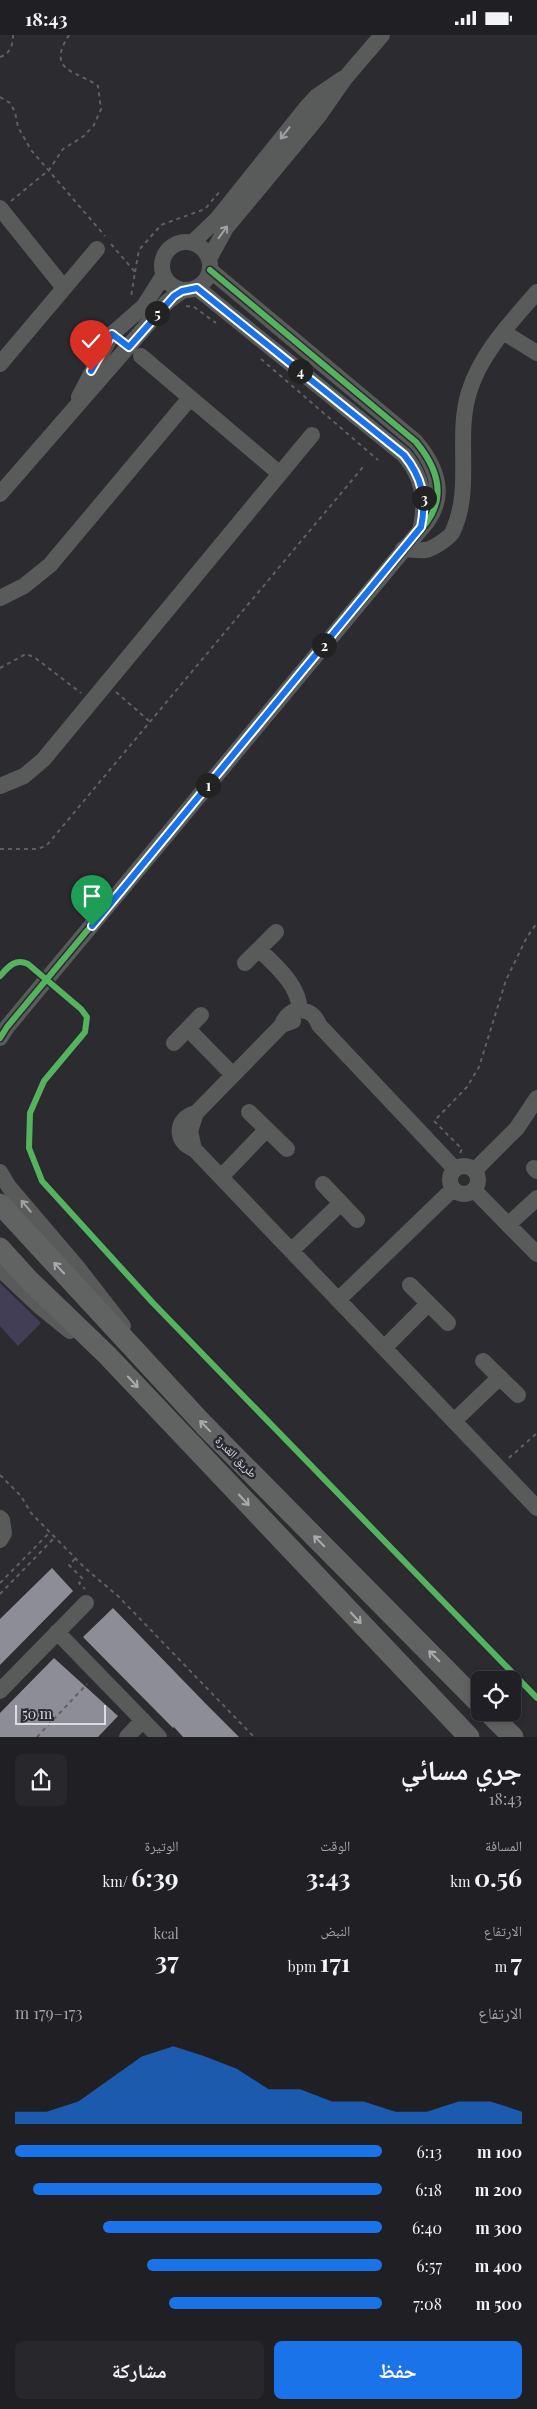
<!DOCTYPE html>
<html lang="ar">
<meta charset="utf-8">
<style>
body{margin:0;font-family:"Playfair Display","Noto Naskh Arabic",serif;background:#28282c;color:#f1f3f6;direction:rtl;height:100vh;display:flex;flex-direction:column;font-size:19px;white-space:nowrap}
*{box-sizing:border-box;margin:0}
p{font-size:16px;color:#a2a3a6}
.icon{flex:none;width:28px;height:28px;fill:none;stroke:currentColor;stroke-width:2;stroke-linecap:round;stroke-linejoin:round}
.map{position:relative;height:1702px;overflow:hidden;direction:ltr}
.sheet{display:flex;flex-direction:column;background:#202024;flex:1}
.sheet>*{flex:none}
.fabs{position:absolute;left:471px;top:1636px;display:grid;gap:10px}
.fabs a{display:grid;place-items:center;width:50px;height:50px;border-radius:8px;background:#202024;box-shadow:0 2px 8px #0003,0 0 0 1px #3d3e41;font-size:25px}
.scale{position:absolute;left:15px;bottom:12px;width:91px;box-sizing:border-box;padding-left:5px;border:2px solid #dbdbe0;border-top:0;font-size:14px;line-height:18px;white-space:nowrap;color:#dbdbe0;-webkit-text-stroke:4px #2a2a31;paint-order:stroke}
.pin{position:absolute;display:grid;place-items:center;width:42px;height:42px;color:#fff;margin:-51px -21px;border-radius:50% 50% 50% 0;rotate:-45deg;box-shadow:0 0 5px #0007}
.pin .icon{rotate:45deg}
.km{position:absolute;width:25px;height:25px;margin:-12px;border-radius:50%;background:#222;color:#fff;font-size:14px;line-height:25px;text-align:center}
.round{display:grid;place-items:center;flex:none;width:52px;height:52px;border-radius:8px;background:#28282c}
.head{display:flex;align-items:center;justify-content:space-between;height:85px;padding:0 15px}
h1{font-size:28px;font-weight:700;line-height:38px}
.metrics{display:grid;grid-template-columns:repeat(3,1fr);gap:8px;height:85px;padding:5px 15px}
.metrics div{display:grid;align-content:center}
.metrics b{font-size:25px;font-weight:700}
.metrics small{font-size:14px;font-weight:400}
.metrics p{font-size:14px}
.chart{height:140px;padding:10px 15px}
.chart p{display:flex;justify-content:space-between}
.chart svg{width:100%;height:90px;margin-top:5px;fill:#1a73e8;opacity:.7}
.cta{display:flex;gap:10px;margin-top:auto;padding:10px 15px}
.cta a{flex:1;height:58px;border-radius:8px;background:#1a73e8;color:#fff;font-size:20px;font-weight:700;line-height:58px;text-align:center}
.cta a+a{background:#28282c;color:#f1f3f6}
ul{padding:0 15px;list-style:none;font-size:16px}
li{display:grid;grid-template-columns:80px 60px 1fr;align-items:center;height:38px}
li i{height:12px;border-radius:6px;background:#1a73e8}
.status{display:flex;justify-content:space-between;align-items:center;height:35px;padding:0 25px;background:#202024;direction:ltr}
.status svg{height:14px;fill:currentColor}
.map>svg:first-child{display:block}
.green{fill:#413e55}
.building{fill:#8d8d96}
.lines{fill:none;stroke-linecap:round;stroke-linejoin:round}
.path{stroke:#606060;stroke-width:2;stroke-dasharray:4 4;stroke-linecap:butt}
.minor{stroke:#595a5a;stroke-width:16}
.major{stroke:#616362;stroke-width:21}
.cycleway-casing{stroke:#2a2a31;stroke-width:9}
.cycleway{stroke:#56b35d;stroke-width:6}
.oneway{stroke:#a0a1a4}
.oneway2{stroke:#aaabae}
.route-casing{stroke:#fff;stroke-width:10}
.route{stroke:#1a73e8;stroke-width:6}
.labels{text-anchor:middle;stroke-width:5;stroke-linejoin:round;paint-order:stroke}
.street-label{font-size:12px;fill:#dbdbe0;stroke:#2a2a31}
</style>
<div class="status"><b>18:43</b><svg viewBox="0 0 49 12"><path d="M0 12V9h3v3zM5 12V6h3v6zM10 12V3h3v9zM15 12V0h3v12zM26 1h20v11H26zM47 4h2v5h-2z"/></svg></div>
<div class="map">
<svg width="537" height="1702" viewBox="0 0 537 1702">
<rect width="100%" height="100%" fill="#2b2b30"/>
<!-- green -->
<path class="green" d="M0,1248L41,1288L18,1311L0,1291Z"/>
<!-- building -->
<path class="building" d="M52,1533L73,1556L0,1630V1584Z
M113,1573L205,1668L239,1702H183L174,1692L173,1693L83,1602Z
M54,1623L118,1681L98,1702H0V1678Z"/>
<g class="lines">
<!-- path -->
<path class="path" d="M0,22C10,19 13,10 13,0
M0,62L10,68L15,77L18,92L31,115L105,201
M11,166L49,135L63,114L84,101L94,90L101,74L98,51C78,36 45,37 69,0
M111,209L135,237L131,262
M135,237L139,215L161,190L205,174L221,155
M186,271L194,272L216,288
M261,324L378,425
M0,633L26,619L34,622L81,658
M116,657L149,686
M0,814H38L47,810L363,432
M460,1118L462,1114L434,1086L467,1052L479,1032L506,945L527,902L537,888
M509,1423L537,1398
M0,1440L21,1461L31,1478L86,1534L118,1561L254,1702
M75,1524L69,1530L83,1544L79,1548L85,1554
M0,1548L50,1497
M0,1559L55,1502
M37,1702L87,1649"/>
<!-- minor -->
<path class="minor" d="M0,173L64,253
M162 231a24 24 0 1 1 48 0a24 24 0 1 1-48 0Z
M192,208L217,184L306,73L317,61L342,44
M209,224L226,193L318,82L346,42L382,0
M197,253L404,420C422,441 427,464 421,491
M503,297L537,318
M141,321L279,438
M0,329L97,214
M79,362L112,299L144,271L163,241
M0,459L167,267L182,256
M403,514C410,514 423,517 429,514C435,512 451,502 453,496C473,453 455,402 469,357C481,318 511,287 537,257
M0,563L24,551L50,530L190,363
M0,751L24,741L43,725L312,400
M259,914C276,932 298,948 300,975
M245,928L276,897
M282,990C288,970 313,971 319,990L455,1134
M188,994L233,1040
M0,1003L7,992L427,487C447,459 436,431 416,407L210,235
M174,1008L201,980
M249,1077L287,1114
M196,1078C175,1082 174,1108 194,1114L537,1473
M194,1114L190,1096L196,1078L282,990L293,986
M450 1145a14 14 0 1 1 28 0a14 14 0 1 1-28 0Z
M534,1133L537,1136
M475,1135L517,1093L537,1063
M0,1137L9,1152L78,1233L123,1291
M221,1142L266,1095
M323,1149L357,1185
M474,1155L537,1219
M508,1190L537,1163
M291,1216L341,1168
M0,1234L38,1270L70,1296
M410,1250L448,1288
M338,1265L453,1154
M384,1313L428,1269
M483,1326L518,1360
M454,1386L500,1342
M0,1483L2,1485L4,1498L0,1505
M57,1597L159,1702
M0,1656L86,1568
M127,1702L143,1685"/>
<!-- major -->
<path class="major" d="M0,1169L204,1390L480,1669
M0,1213L28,1244L107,1320L469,1702
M489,1678L513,1702"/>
<defs>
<path id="cycleway" d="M0,941C8,932 15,923 28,929L81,974L87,982L85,997L44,1046L30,1078L29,1113L42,1146L153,1268L537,1663
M0,1003L7,992L427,487C447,459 436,431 416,407L210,235"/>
</defs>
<!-- cycleway casing -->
<use href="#cycleway" class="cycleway-casing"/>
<!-- cycleway -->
<use href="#cycleway" class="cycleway"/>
</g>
<!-- one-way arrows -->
<defs><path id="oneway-shaft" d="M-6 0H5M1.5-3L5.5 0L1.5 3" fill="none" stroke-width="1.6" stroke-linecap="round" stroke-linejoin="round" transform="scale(1.25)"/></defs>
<g class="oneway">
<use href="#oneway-shaft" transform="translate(285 98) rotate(128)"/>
<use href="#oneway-shaft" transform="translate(223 197) rotate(-54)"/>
<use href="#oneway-shaft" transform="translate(26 1171) rotate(-130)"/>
</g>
<g class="oneway2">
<use href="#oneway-shaft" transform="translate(59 1233) rotate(-133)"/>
<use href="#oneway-shaft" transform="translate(133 1347) rotate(47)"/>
<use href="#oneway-shaft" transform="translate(205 1391) rotate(-134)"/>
<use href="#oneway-shaft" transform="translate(244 1465) rotate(47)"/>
<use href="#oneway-shaft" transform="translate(319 1506) rotate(-135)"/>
<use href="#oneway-shaft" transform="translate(356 1583) rotate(47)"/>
<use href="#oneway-shaft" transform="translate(434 1621) rotate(-135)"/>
</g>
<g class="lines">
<defs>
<path id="route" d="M91,336L112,299L129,312L174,261L182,256L197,253L404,420C422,442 427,464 421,492L92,891"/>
</defs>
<!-- route casing -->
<use href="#route" class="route-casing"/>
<!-- route -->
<use href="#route" class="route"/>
</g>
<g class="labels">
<!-- street labels -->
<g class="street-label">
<text transform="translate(236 1422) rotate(45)" y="4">طريق القدرة</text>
</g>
</g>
</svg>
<div class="fabs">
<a><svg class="icon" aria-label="locate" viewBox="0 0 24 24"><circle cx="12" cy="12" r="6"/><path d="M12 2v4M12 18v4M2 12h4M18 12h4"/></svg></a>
</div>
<div class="scale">50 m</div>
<div class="pin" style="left:92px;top:891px;background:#1e9e55"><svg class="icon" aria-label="arrive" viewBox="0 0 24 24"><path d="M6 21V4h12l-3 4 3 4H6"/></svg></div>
<div class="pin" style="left:91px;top:336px;background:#d93025"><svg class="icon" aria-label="check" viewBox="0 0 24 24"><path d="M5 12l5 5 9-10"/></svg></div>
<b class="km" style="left:208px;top:750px">1</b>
<b class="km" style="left:324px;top:610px">2</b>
<b class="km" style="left:424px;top:463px">3</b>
<b class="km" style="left:300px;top:336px">4</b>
<b class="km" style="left:157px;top:278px">5</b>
</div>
<section class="sheet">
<div class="head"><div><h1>جري مسائي</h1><p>18:43</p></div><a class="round"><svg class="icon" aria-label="share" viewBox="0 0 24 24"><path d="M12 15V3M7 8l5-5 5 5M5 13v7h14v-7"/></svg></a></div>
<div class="metrics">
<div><p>المسافة</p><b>0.56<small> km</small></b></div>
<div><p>الوقت</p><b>3:43</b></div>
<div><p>الوتيرة</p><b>6:39<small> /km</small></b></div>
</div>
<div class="metrics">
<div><p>الارتفاع</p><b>7<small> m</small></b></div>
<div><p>النبض</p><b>171<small> bpm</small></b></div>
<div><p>kcal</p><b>37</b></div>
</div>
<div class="chart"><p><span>الارتفاع</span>173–179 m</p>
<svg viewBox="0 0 160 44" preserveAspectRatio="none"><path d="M0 44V38L10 38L20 33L30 22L40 11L50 6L60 11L70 17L80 27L90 27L100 33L110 33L120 38L130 38L140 33L150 33L160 38V44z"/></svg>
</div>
<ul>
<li><b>100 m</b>6:13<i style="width:100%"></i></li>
<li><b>200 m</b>6:18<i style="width:95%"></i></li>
<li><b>300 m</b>6:40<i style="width:76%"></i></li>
<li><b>400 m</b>6:57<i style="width:64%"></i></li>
<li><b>500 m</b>7:08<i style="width:58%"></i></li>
</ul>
<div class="cta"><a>حفظ</a><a>مشاركة</a></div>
</section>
